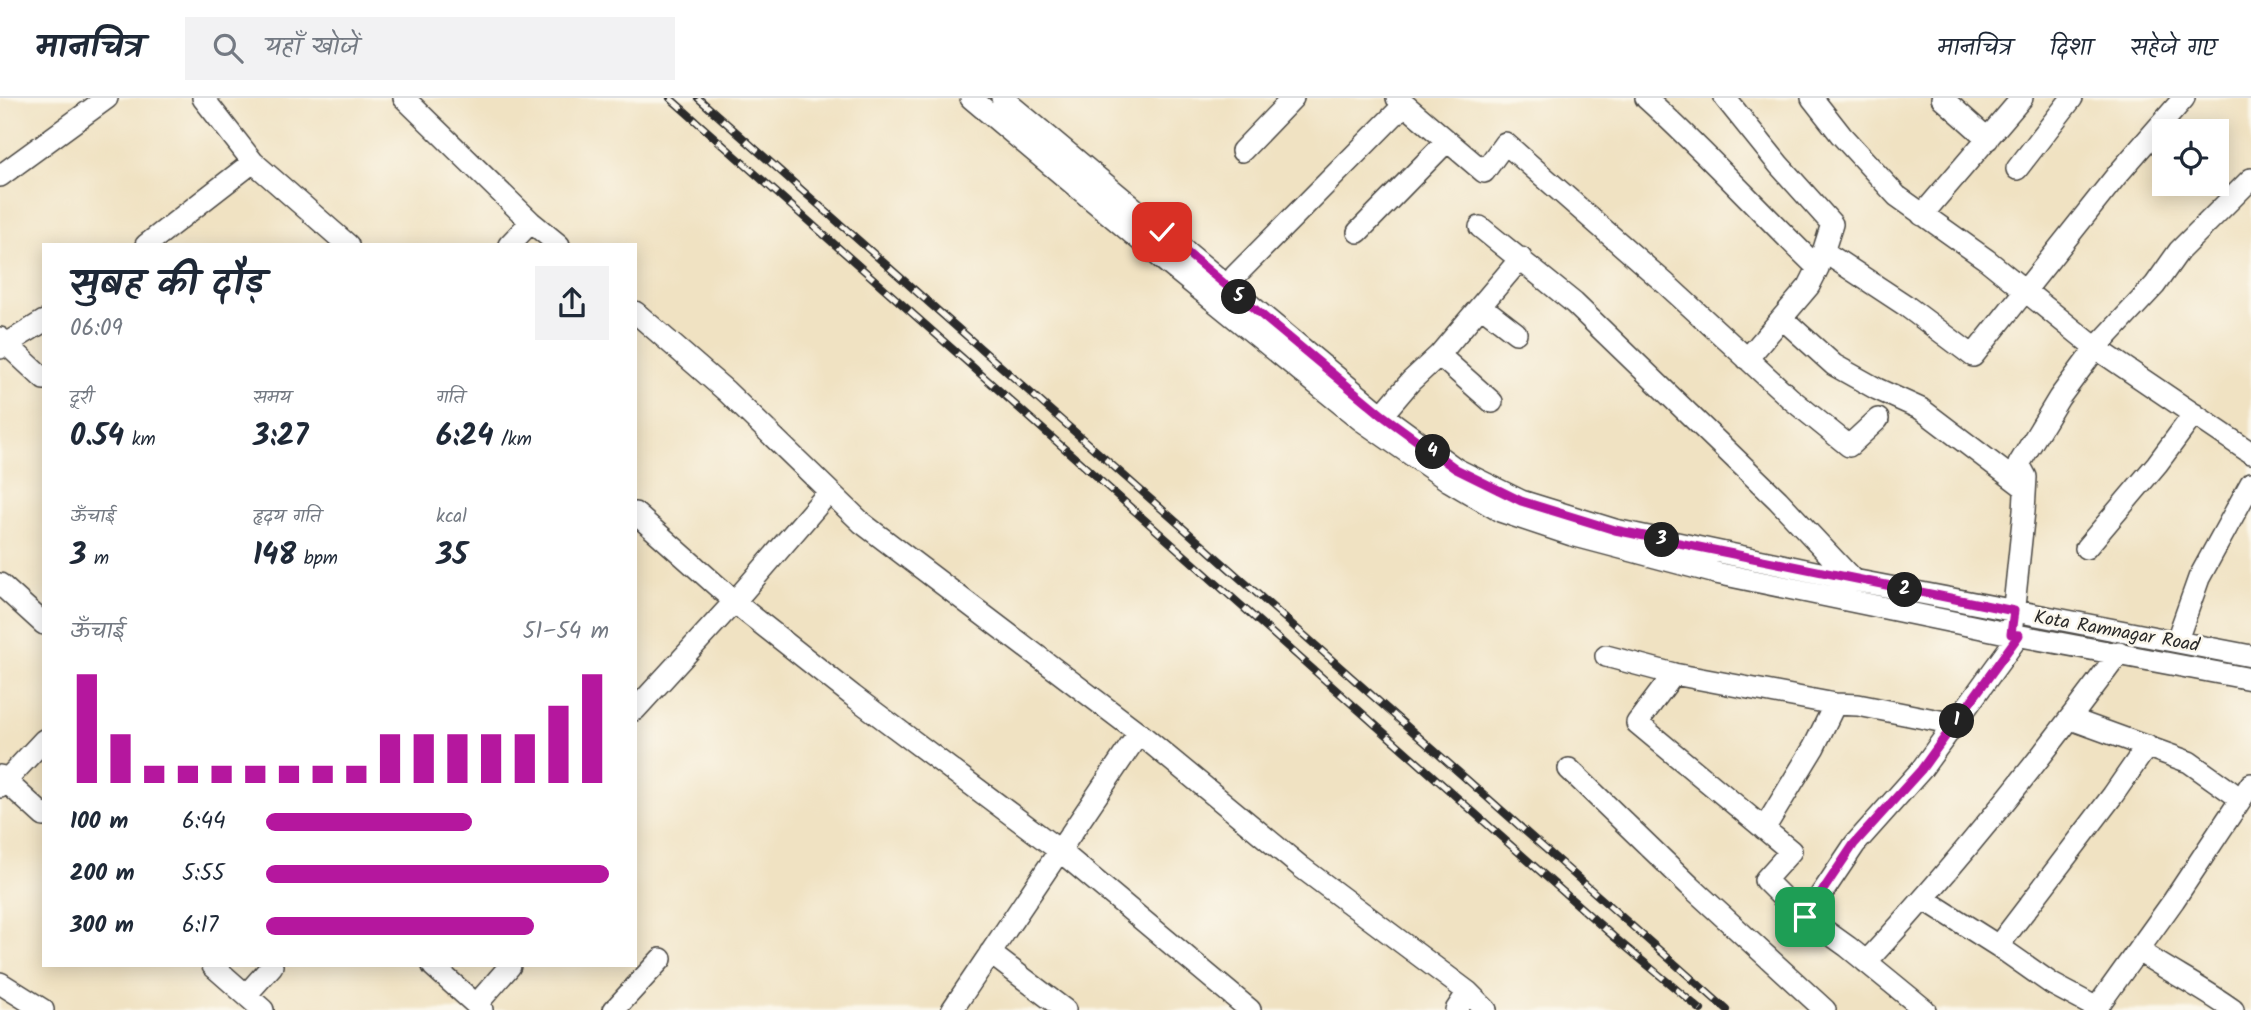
<!DOCTYPE html>
<html lang="hi">
<meta charset="utf-8">
<style>
body{margin:0;font-family:Kalam,"Playpen Sans Deva",sans-serif;background:#f2f2f3;color:#1f2937;height:100vh;display:flex;flex-direction:column;font-size:26px;white-space:nowrap}
*{box-sizing:border-box;margin:0}
p{font-size:23px;color:#747a83}
.icon{flex:none;width:38px;height:38px;fill:none;stroke:currentColor;stroke-width:2;stroke-linecap:round;stroke-linejoin:round}
.map{position:relative;flex:1;overflow:hidden}
.drawer{position:absolute;left:42px;top:145px;width:595px;height:724px;display:flex;flex-direction:column;background:#fff;border-radius:0px;box-shadow:0 4px 18px #0003}
.drawer>*{flex:none}
.buttons{position:absolute;left:2152px;top:21px;display:grid;gap:14px}
.buttons a{display:grid;place-items:center;width:77px;height:77px;border-radius:0px;background:#fff;box-shadow:0 4px 18px #0003;font-size:35px}
.pin{position:absolute;display:grid;place-items:center;width:60px;height:60px;color:#fff;margin:-30px;border-radius:14px;box-shadow:0 4px 10px #0006}
.km{position:absolute;width:35px;height:35px;margin:-18px;border-radius:50%;background:#222;color:#fff;font-size:19px;line-height:35px;text-align:center}
.round{display:grid;place-items:center;flex:none;width:74px;height:74px;border-radius:0px;background:#f2f2f3}
.summary{display:flex;align-items:center;justify-content:space-between;height:119px;padding:0 28px}
h1{font-size:38px;font-weight:700;line-height:52px}
.metrics{display:grid;grid-template-columns:repeat(3,1fr);gap:10px;height:119px;padding:7px 28px}
.metrics div{display:grid;align-content:center}
.metrics b{font-size:30px;font-weight:700}
.metrics small{font-size:19px;font-weight:400}
.metrics p{font-size:19px}
.chart{height:196px;padding:14px 28px}
.chart p{display:flex;justify-content:space-between}
.chart svg{width:100%;height:126px;margin-top:7px;stroke:#b5179e;stroke-width:6}
ul{padding:0 28px;list-style:none;font-size:23px}
li{display:grid;grid-template-columns:112px 84px 1fr;align-items:center;height:52px}
li i{height:18px;border-radius:9px;background:#b5179e}
header{display:flex;align-items:center;gap:42px;box-sizing:border-box;height:98px;padding:0 35px;background:#fff;border-bottom:2px solid #e0e1e3}
header strong{font-size:33px}
nav{display:flex;gap:38px;margin-inline-start:auto;font-size:24px}
.search{width:490px;height:63px;background:#f2f2f3;display:flex;align-items:center;gap:18px;box-sizing:border-box;padding:0 24px;border-radius:0px;color:#747a83;font-size:26px}
.map>svg:first-child{display:block}
.lines{fill:none;stroke-linecap:round;stroke-linejoin:round}
.minor-casing{stroke:#494642;stroke-width:24}
.minor{stroke:#fff;stroke-width:21}
.rail-casing{stroke:#2b2b2b;stroke-width:8}
.rail{stroke:#fbf7ec;stroke-width:5;stroke-dasharray:16;stroke-linecap:butt}
.route-casing{stroke:#fff;stroke-width:14}
.route{stroke:#b5179e;stroke-width:9}
.labels{text-anchor:middle;stroke-width:5;stroke-linejoin:round;paint-order:stroke}
.street-label{font-size:19px;fill:#2b2b2b;stroke:#fbf7ec}
</style>
<header>
<strong>मानचित्र</strong>
<div class="search"><svg class="icon" aria-label="search" viewBox="0 0 24 24"><circle cx="10" cy="10" r="6"/><path d="M15 15l6 6"/></svg>यहाँ खोजें</div>
<nav><a>मानचित्र</a><a>दिशा</a><a>सहेजे गए</a></nav>
</header>
<div class="map">
<svg width="2251" height="912" viewBox="0 0 2251 912">
<rect width="100%" height="100%" fill="#fbf7ec"/>
<filter id="ink" filterUnits="userSpaceOnUse"><feTurbulence type="fractalNoise" baseFrequency=".0143" numOctaves="2"/><feDisplacementMap in="SourceGraphic" scale="14" xChannelSelector="R" yChannelSelector="G"/><feConvolveMatrix kernelMatrix="1 2 1 2 8 2 1 2 1" color-interpolation-filters="sRGB"/></filter>
<filter id="wash" filterUnits="userSpaceOnUse"><feTurbulence type="fractalNoise" baseFrequency=".00686" numOctaves="4" result="noise"/><feDisplacementMap in="SourceGraphic" scale="28" xChannelSelector="R" yChannelSelector="G"/><feGaussianBlur stdDeviation="1.57" result="paint"/><feColorMatrix in="noise" values="0 0 0 0 0 0 0 0 0 0 0 0 0 0 0 0 0 1.4 0 .05"/><feComposite in="paint" operator="in"/></filter>
<g filter="url(#wash)">
<rect width="100%" height="100%" fill="#f0e2c2"/>
</g>
<g filter="url(#ink)">
<g class="lines">
<defs>
<path id="minor" d="M203,0L253,64L348,147
M404,0L531,124L559,147
M971,0L1166,164L1361,322L1449,383L1500,413L1572,437L1716,475L2011,536L2251,581
M1002,0L1382,317L1456,371L1521,403L1615,432L1853,482L2251,558
M1397,0L1484,74L1505,45L1666,186L1791,301L1849,348L1878,321
M1646,0C1706,54 1760,114 1818,170
M1725,0L1779,67L1832,126L1818,170L1809,188L1747,261
M1812,0L1841,37L1897,98L1987,162L2096,250L2251,355
M1942,0L1988,41
M1242,53L1293,0
M2017,71L2072,0
M0,78L107,0
M1922,117L2022,0
M1480,129L1574,205L1778,402L1853,482
M1358,134L1447,43
M146,147L253,64
M509,147L531,124
M1823,153L1905,207L1973,258L2117,77L2184,0
M1235,178L1404,7
M1481,208L1516,235
M635,214L726,293L862,425L1139,635L1301,769L1468,894
M1783,221L1834,267L1877,291L1921,311L2025,390
M0,240L44,281
M0,250L44,223
M1439,257L1492,304
M1382,317L1411,283L1439,257L1521,160
M635,415L744,512L853,598L1060,753L1250,912
M2086,450L2157,366L2194,316
M0,486L44,526
M2012,527L2024,413L2026,379L2019,366L2059,300L2096,250L2155,187L2179,153L2251,81
M2177,542L2199,480L2251,385
M1606,558L1674,576L1835,606L1858,607L1955,626
M1674,576L1637,625L1791,753L1765,782L1792,809L1848,849L1925,912
M635,612L735,503L829,394
M2071,621L2189,664L2241,701
M1569,671L1690,788L1825,912
M0,678L44,718
M0,689L44,642
M1764,731L1814,649L1835,606
M1924,801L1998,848L2113,697L2147,648
M1806,819L1855,746L1921,672L2019,537
M1998,848L2052,886L2097,910
M2139,853C2170,874 2203,890 2233,912
M990,855L1065,912
M1866,864C1957,767 2040,662 2119,555
M213,868L263,912
M433,868L482,912
M0,885L43,912
M246,897L272,868
M476,907L510,868
M614,912L661,861
M952,912L1139,635
M1456,912L1468,894L1486,912
M2095,912L2174,802L2251,686"/>
</defs>
<!-- minor casing -->
<use href="#minor" class="minor-casing"/>
<!-- minor -->
<use href="#minor" class="minor"/>
<defs>
<path id="rail" d="M670,0L1614,839L1701,912
M698,0L1727,912"/>
</defs>
<!-- rail casing -->
<use href="#rail" class="rail-casing"/>
<!-- rail -->
<use href="#rail" class="rail"/>
</g>
</g>
<g class="lines" filter="url(#ink)">
<defs>
<path id="route" d="M1162,134L1382,317L1456,371L1521,403L1615,432L2014,513L2011,536L2019,537L1921,672L1854,746L1805,819"/>
</defs>
<!-- route casing -->
<use href="#route" class="route-casing"/>
<!-- route -->
<use href="#route" class="route"/>
</g>
<g class="labels">
<!-- street labels -->
<g class="street-label">
<text transform="translate(2117 532) rotate(10)" y="7">Kota Ramnagar Road</text>
</g>
</g>
</svg>
<div class="buttons">
<a><svg class="icon" aria-label="locate" viewBox="0 0 24 24"><circle cx="12" cy="12" r="6"/><path d="M12 2v4M12 18v4M2 12h4M18 12h4"/></svg></a>
</div>
<div class="pin" style="left:1805px;top:819px;background:#1e9e55"><svg class="icon" aria-label="arrive" viewBox="0 0 24 24"><path d="M6 21V4h12l-3 4 3 4H6"/></svg></div>
<div class="pin" style="left:1162px;top:134px;background:#d93025"><svg class="icon" aria-label="check" viewBox="0 0 24 24"><path d="M5 12l5 5 9-10"/></svg></div>
<b class="km" style="left:1957px;top:623px">1</b>
<b class="km" style="left:1905px;top:492px">2</b>
<b class="km" style="left:1662px;top:442px">3</b>
<b class="km" style="left:1433px;top:354px">4</b>
<b class="km" style="left:1239px;top:199px">5</b>
<section class="drawer">
<div class="summary"><div><h1>सुबह की दौड़</h1><p>06:09</p></div><a class="round"><svg class="icon" aria-label="share" viewBox="0 0 24 24"><path d="M12 15V3M7 8l5-5 5 5M5 13v7h14v-7"/></svg></a></div>
<div class="metrics">
<div><p>दूरी</p><b>0.54<small> km</small></b></div>
<div><p>समय</p><b>3:27</b></div>
<div><p>गति</p><b>6:24<small> /km</small></b></div>
</div>
<div class="metrics">
<div><p>ऊँचाई</p><b>3<small> m</small></b></div>
<div><p>हृदय गति</p><b>148<small> bpm</small></b></div>
<div><p>kcal</p><b>35</b></div>
</div>
<div class="chart"><p><span>ऊँचाई</span>51–54 m</p>
<svg viewBox="0 0 160 44" preserveAspectRatio="none"><path d="M5 44V6M15 44V27M25 44V38M35 44V38M45 44V38M55 44V38M65 44V38M75 44V38M85 44V38M95 44V27M105 44V27M115 44V27M125 44V27M135 44V27M145 44V17M155 44V6"/></svg>
</div>
<ul>
<li><b>100 m</b>6:44<i style="width:60%"></i></li>
<li><b>200 m</b>5:55<i style="width:100%"></i></li>
<li><b>300 m</b>6:17<i style="width:78%"></i></li>
</ul>
</section>
</div>
